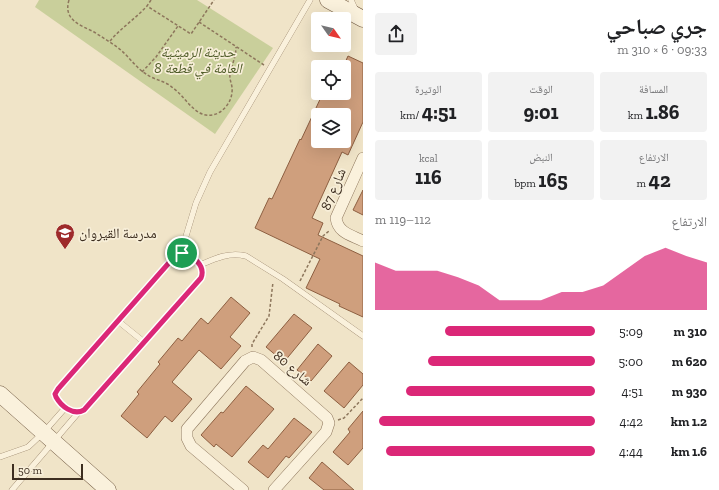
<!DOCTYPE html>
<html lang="ar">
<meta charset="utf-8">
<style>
body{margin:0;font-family:"Zilla Slab","Noto Naskh Arabic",serif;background:#f2f2f2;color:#202124;direction:rtl;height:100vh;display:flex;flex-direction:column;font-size:15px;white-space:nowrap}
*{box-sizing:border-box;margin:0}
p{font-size:13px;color:#757577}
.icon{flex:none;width:22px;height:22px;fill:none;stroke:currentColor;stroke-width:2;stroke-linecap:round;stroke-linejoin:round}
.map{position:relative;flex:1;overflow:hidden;direction:ltr}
.panel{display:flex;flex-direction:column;background:#fff;width:356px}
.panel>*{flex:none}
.needle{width:26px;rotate:124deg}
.buttons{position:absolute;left:311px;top:12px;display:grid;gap:8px}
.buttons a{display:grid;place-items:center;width:40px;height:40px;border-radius:4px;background:#fff;box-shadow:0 4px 16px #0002;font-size:20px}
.scale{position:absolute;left:12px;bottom:10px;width:71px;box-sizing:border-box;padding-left:4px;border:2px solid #3d2e20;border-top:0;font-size:11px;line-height:14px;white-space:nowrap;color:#3d2e20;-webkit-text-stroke:3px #f7eed8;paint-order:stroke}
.pin{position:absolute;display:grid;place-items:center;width:34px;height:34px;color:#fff;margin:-17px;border:2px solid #fff;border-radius:50%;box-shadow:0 1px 4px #0007}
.round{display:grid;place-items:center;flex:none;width:42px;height:42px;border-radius:4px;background:#f2f2f2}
.headline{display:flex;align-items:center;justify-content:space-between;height:68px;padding:0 12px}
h1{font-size:22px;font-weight:700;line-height:30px}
.metrics{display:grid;grid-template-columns:repeat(3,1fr);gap:6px;height:68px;padding:4px 12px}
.metrics div{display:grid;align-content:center;border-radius:4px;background:#f2f2f2;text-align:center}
.metrics b{font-size:20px;font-weight:700}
.metrics small{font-size:11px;font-weight:400}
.metrics p{font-size:11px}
.chart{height:112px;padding:8px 12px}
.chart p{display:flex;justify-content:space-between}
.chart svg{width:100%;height:72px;margin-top:4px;fill:#db2777;opacity:.7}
ul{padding:0 12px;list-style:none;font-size:13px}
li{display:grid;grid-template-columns:64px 48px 1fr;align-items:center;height:30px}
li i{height:10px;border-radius:5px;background:#db2777}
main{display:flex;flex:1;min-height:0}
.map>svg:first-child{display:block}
.green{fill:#c9cf9b}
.building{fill:#cf9f7d;stroke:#8d5f41;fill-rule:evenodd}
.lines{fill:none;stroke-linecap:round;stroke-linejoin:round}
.lane-casing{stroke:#8d765c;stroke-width:6}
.street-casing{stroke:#8d765c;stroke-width:12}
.secondary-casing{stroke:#6f573f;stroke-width:17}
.path{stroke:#8d765c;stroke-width:1.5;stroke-dasharray:3 2;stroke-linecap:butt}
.lane{stroke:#faf1dc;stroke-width:5.5}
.street{stroke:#faf1dc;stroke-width:11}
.secondary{stroke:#faf1dc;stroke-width:16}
.route-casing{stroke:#fff;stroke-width:8}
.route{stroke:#db2777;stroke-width:5}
.labels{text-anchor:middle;stroke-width:3.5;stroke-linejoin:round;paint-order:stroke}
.park-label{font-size:14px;font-style:italic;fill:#4d5a26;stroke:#f7eed8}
.street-label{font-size:14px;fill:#3d2e20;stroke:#f7eed8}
.poi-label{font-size:14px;fill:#3d2e20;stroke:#f7eed8;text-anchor:start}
</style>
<main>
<section class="panel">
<div class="headline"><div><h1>جري صباحي</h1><p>09:33 · 6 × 310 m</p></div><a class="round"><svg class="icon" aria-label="share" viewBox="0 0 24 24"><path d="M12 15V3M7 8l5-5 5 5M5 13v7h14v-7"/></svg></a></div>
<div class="metrics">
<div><p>المسافة</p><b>1.86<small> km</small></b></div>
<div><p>الوقت</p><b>9:01</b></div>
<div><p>الوتيرة</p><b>4:51<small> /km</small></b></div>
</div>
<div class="metrics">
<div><p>الارتفاع</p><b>42<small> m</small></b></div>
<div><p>النبض</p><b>165<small> bpm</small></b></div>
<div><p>kcal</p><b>116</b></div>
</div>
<div class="chart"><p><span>الارتفاع</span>112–119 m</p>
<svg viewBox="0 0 160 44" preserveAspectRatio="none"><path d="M0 44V15L10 20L20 20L30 20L40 24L50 29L60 38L70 38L80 38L90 33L100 33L110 29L120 20L130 11L140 6L150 11L160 15V44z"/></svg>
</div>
<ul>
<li><b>310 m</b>5:09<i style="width:68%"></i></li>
<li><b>620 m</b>5:00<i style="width:76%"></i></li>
<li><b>930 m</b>4:51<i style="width:86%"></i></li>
<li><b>1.2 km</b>4:42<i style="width:98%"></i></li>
<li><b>1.6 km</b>4:44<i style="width:95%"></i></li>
</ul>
</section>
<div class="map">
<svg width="363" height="490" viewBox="0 0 363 490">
<rect width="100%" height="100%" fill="#f0e4c8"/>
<!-- green -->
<path class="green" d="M39,0H197L273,48L215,134L35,7Z"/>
<!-- building -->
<path class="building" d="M348,56L363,63V122L348,155L342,152L312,218L323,223L318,235L363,256V317L339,306L340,304L306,288L320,259L255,228L269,198L272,199L300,139L301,140L323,93H344V65ZM318,115H344V141H318Z
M363,190V215L353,210Z
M231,297L250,313L230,337L241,346L221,369L199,350L172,382L192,399L172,422L165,416L147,438L121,416L139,394L137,392L160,364L158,362L178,338L182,341L201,318L208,324Z
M294,314L312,328L284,362L266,347Z
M318,344L332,356L311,381L297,370Z
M349,362L363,374V385L344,408L324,391Z
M246,386L274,409L232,457L216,444L214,447L201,435L221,412L223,413Z
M363,411V448L348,465L333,452L350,432L348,429Z
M294,418L312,432L289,458L286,456L268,478L248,462L263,445L268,449Z
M322,462L354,490H324L309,478Z"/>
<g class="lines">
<defs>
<path id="lane" d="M351,0L356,11
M182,253L186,236L196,203L210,172L310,0
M200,265C216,258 229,252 246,256L283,279L363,336
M118,321L144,342
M0,457L28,447L43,433L66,407
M12,490L78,413L83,410L201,278C207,264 188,249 175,256L58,389L55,394C57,403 69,412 78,413"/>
<path id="street" d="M363,158L336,218C338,233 351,235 363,241
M243,490L191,446L187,438V429L245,361L253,357L261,360L327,418L329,423L326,432L274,490"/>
<path id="secondary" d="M328,0L363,19
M0,394L108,490"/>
</defs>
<!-- lane casing -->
<use href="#lane" class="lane-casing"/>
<!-- street casing -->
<use href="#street" class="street-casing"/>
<!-- secondary casing -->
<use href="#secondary" class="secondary-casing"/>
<!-- path -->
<path class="path" d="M69,0C63,20 80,25 94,32C102,37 110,42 117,47C128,55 135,67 146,74C154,80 166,81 173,88C183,95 189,107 200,113C215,121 231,107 232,92C233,85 229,80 230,74C232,65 236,56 236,47
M151,0L147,6L191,34L214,0
M199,22L264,65
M110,41C121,28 135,19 147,6
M142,72L156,57L178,26
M300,281L323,236L329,231
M252,347V344L269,316L273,282
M338,420L344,418L363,398"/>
<!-- lane -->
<use href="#lane" class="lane"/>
<!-- street -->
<use href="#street" class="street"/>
<!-- secondary -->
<use href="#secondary" class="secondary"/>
</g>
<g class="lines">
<defs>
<path id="route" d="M182,253C193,255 206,266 201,278L84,410C73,416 61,406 56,397L55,394L58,389L175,256Z"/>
</defs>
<!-- route casing -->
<use href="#route" class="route-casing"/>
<!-- route -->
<use href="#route" class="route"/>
</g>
<!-- icons -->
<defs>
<symbol id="school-pin" viewBox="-11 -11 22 30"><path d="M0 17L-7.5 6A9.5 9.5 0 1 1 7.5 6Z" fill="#9e2a2b" stroke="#f7eed8"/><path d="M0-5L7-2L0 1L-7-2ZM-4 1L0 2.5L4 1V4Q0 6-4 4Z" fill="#fff"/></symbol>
</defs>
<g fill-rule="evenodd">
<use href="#school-pin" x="54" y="222" width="22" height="30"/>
</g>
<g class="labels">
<!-- park labels -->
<g class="park-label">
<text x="198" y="57">حديثة الرميثية<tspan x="198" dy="16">العامة في قطعة 8</tspan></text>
</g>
<!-- street labels -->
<g class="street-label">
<text transform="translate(333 189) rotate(-67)" y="5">شارع 87</text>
<text transform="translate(293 368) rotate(41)" y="5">شارع 80</text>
</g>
<!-- poi labels -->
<g class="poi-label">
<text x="79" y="238">مدرسة القيروان</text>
</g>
</g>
</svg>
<div class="buttons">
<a><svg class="needle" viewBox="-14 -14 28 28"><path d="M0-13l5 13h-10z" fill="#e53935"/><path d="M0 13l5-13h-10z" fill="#757577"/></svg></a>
<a><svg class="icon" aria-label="locate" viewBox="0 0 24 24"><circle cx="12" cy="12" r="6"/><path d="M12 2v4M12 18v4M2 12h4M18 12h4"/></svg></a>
<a><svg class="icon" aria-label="layers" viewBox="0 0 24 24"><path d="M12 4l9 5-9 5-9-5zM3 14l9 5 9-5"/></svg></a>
</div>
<div class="scale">50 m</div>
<div class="pin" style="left:182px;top:253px;background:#1e9e55"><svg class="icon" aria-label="arrive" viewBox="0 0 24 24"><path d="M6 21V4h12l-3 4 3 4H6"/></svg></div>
</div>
</main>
